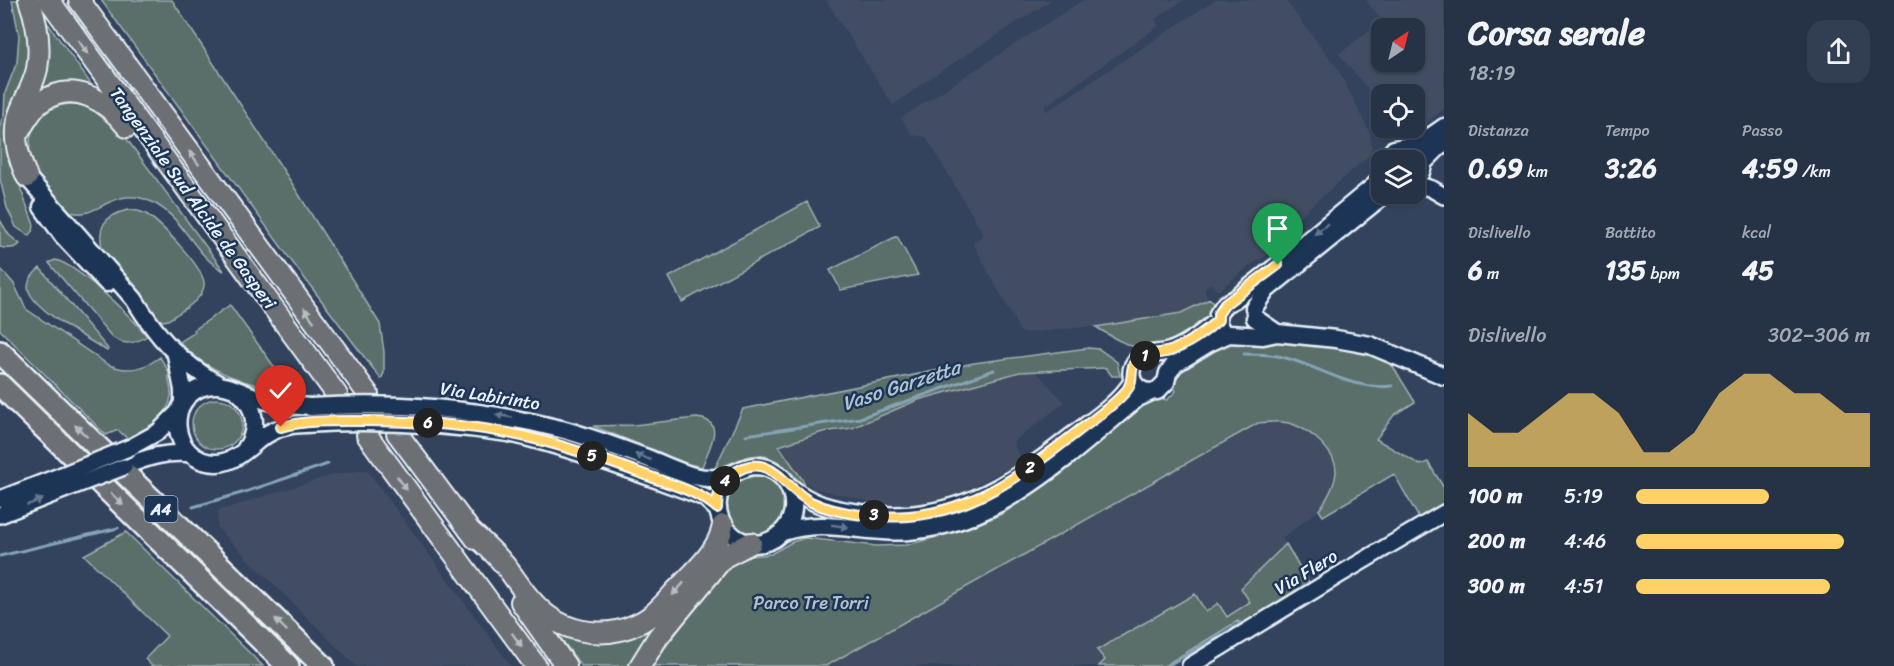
<!DOCTYPE html>
<html lang="it">
<meta charset="utf-8">
<style>
body{margin:0;font-family:Sriracha,sans-serif;background:#323e51;color:#f1f3f6;height:100vh;display:flex;flex-direction:column;font-size:22px;white-space:nowrap}
*{box-sizing:border-box;margin:0}
p{font-size:20px;color:#a4aab3}
.icon{flex:none;width:33px;height:33px;fill:none;stroke:currentColor;stroke-width:2;stroke-linecap:round;stroke-linejoin:round}
.map{position:relative;flex:1;overflow:hidden}
.side{display:flex;flex-direction:column;background:#263246;width:450px}
.side>*{flex:none}
.needle{width:39px;rotate:35deg}
.buttons{position:absolute;left:1371px;top:18px;display:grid;gap:12px}
.buttons a{display:grid;place-items:center;width:54px;height:54px;border-radius:12px;background:#263246;box-shadow:0 2px 4px #0004,0 0 0 2px #424d5f;font-size:30px}
.pin{position:absolute;display:grid;place-items:center;width:51px;height:51px;color:#fff;margin:-62px -26px;border-radius:50% 50% 50% 0;rotate:-45deg;box-shadow:0 0 6px #0007}
.pin .icon{rotate:45deg}
.km{position:absolute;width:30px;height:30px;margin:-15px;border-radius:50%;background:#222;color:#fff;font-size:16px;line-height:30px;text-align:center}
.round{display:grid;place-items:center;flex:none;width:63px;height:63px;border-radius:18px;background:#323e51}
.head{display:flex;align-items:center;justify-content:space-between;height:102px;padding:0 24px}
h1{font-size:33px;font-weight:700;line-height:45px}
.figures{display:grid;grid-template-columns:repeat(3,1fr);gap:9px;height:102px;padding:6px 24px}
.figures div{display:grid;align-content:center}
.figures b{font-size:26px;font-weight:700}
.figures small{font-size:16px;font-weight:400}
.figures p{font-size:16px}
.chart{height:168px;padding:12px 24px}
.chart p{display:flex;justify-content:space-between}
.chart svg{width:100%;height:108px;margin-top:6px;fill:#ffd166;opacity:.7}
ul{padding:0 24px;list-style:none;font-size:20px}
li{display:grid;grid-template-columns:96px 72px 1fr;align-items:center;height:45px}
li i{height:15px;border-radius:8px;background:#ffd166}
main{display:flex;flex:1;min-height:0}
.map>svg:first-child{display:block}
.built{fill:#424d63;fill-rule:evenodd}
.green{fill:#5a6e6a;stroke:#a1b0b1;stroke-width:1.5}
.lines{fill:none;stroke-linecap:round;stroke-linejoin:round}
.stream{stroke:#86a4b5;stroke-width:3}
.tertiary-casing{stroke:#e8f1f8;stroke-width:20}
.secondary-casing{stroke:#e8f1f8;stroke-width:21}
.trunk-casing{stroke:#e8f1f8;stroke-width:24}
.motorway-casing{stroke:#e8f1f8;stroke-width:26}
.tertiary{stroke:#1d3557;stroke-width:15}
.secondary{stroke:#1d3557;stroke-width:16}
.trunk{stroke:#6c6f75;stroke-width:20}
.motorway{stroke:#6c6f75;stroke-width:21}
.tertiary-bridge-casing{stroke:#e8f1f8;stroke-width:20;stroke-linecap:butt}
.secondary-bridge-casing{stroke:#e8f1f8;stroke-width:21;stroke-linecap:butt}
.tertiary-bridge{stroke:#1d3557;stroke-width:15}
.secondary-bridge{stroke:#1d3557;stroke-width:16}
.oneway{fill:#b6bdc4}
.oneway2{fill:#64778f}
.route-casing{stroke:#fff;stroke-width:12}
.route{stroke:#ffd166;stroke-width:8}
.labels{text-anchor:middle;stroke-width:5;stroke-linejoin:round;paint-order:stroke}
.shield{fill:#1d3557;stroke:#abb9c8;stroke-width:1.5}
.shield-label{font-size:16px;font-weight:bold;fill:#e8f1f8}
.street-label{font-size:18px;fill:#e8f1f8;stroke:#1d3557}
.park-label{font-size:18px;fill:#b6c3c6;stroke:#1d3557}
.water-label{font-size:20px;font-style:italic;fill:#afc4d1;stroke:#1d3557}
</style>
<main>
<div class="map">
<svg width="1444" height="666" viewBox="0 0 1444 666">
<rect width="100%" height="100%" fill="#33435e"/>
<filter id="ink" filterUnits="userSpaceOnUse"><feTurbulence type="fractalNoise" baseFrequency=".0167" numOctaves="2"/><feDisplacementMap in="SourceGraphic" scale="12" xChannelSelector="R" yChannelSelector="G"/><feConvolveMatrix kernelMatrix="1 2 1 2 8 2 1 2 1" color-interpolation-filters="sRGB"/></filter>
<g filter="url(#ink)">
<!-- built -->
<path class="built" d="M826,0H1052L936,74L893,105Z
M1083,0H1184L1155,19L1158,26L1044,107L1047,111L1215,0H1285L1338,69L1370,133L1372,153L1276,237L1281,246L1248,267L1218,291L1210,283L1204,289L1208,299L1203,303L1180,313L1097,326L1021,333L973,243L984,235L926,137L912,135L901,118Z
M1366,0H1444V109L1409,136H1407L1400,128H1414V94H1382L1381,105L1339,54L1382,21ZM1382,28H1414V62H1382Z
M1034,370L1065,402L1013,442L1022,461L968,489L938,501L913,506L897,505L872,502L813,488L805,482L779,446L823,434L852,429L921,400L982,382Z
M1279,421L1296,425L1315,438L1332,456L1336,471L1332,488L1319,510L1282,538L1286,544L1241,588L1250,602L1227,617L1206,612L1195,594L1098,650L1105,660L1099,666H826L1258,423Z
M367,470L511,666H356L217,528L218,511L332,475Z"/>
<!-- green -->
<path class="green" d="M12,0H20L32,38L19,177L21,190L34,225L33,231L29,236L16,227L13,220L7,208L0,179V124L4,114L5,93L17,62L19,35Z
M101,0H172L291,182L380,324L384,352V373L381,379L293,263Z
M44,18L96,91L36,96Z
M69,104C88,104 100,112 115,123L224,271C196,257 186,223 159,206C115,179 99,221 72,212C64,209 59,203 53,198C41,186 33,171 27,155L30,153C27,126 43,107 69,104Z
M807,202L820,227L682,302L669,277Z
M128,210C134,210 140,211 146,214C160,223 206,269 204,285C203,301 179,312 168,320L163,321L155,317L103,253C97,229 102,216 128,210Z
M0,220L9,235L20,244C15,249 7,249 0,247Z
M897,236L918,275L841,290L830,270Z
M55,260C75,263 133,318 147,336C135,344 124,346 112,337L49,263Z
M0,268L14,284L26,309L107,364C126,373 143,370 160,357L169,372C167,380 172,387 171,396C168,419 146,429 128,439L118,430L106,435L0,330Z
M40,268L108,349L107,351C89,339 29,308 28,287C28,279 34,273 40,268Z
M1210,299L1214,306C1208,322 1204,323 1190,332C1151,360 1133,350 1096,327L1181,313Z
M230,305L285,382L284,386L289,392C252,386 205,372 180,342L195,332L194,330Z
M1276,341L1325,345L1389,360L1415,402L1394,415L1376,439L1420,465L1428,462L1444,488V504L1419,518L1394,474L1323,516L1319,510C1327,499 1335,486 1336,472C1337,453 1312,432 1295,425C1283,420 1271,422 1258,423L826,666H651L729,564L738,557L771,554L792,542L805,538L877,546L907,545L956,532L976,525L1004,513L1048,482L1139,404L1158,398L1167,400L1176,391L1172,383L1173,375L1215,347L1235,342Z
M1088,348L1099,349L1117,362L1120,376H1112L1106,368L1020,372L918,400L852,428L823,432L779,446L804,482L802,484C786,468 771,449 746,457C735,461 726,466 715,468L743,409L974,363Z
M192 424a25 25 0 1 1 50 0a25 25 0 1 1-50 0Z
M696,418C728,420 708,449 702,467L688,464L593,426L634,425Z
M727 505a29 29 0 1 1 58 0a29 29 0 1 1-58 0Z
M126,532L263,666H152L145,659L167,636L84,555Z
M1286,544L1310,584L1242,625L1238,621L1164,666H1099L1105,660L1097,650L1195,594L1206,612L1218,603L1227,617L1250,602L1241,588Z
M670,605L632,666H581L554,629L586,639Z"/>
<g class="lines">
<!-- stream -->
<path class="stream" d="M1244,354C1258,354 1272,354 1286,358C1322,368 1353,391 1392,386
M746,435L860,418L994,370
M193,507L245,492L328,464
M0,556L118,528
M1167,666L1241,623"/>
<defs>
<path id="tertiary" d="M1414,183L1432,189L1444,196
M131,447L158,432L178,412
M124,467C147,457 167,451 192,454
M0,499L62,475
M0,515L69,488
M1190,666L1339,575L1444,513"/>
<path id="secondary" d="M1410,146C1426,153 1427,169 1414,181
M1387,160L1394,149L1421,143L1444,127
M1424,162L1444,142
M27,177L134,299C158,338 179,362 220,385
M42,207L63,236L107,283
M1254,308L1265,291L1385,194
M1255,318L1277,333
M1218,320C1204,332 1188,345 1170,351C1160,354 1146,353 1138,359C1129,367 1129,381 1139,388C1144,393 1150,392 1157,391L1166,382L1168,373L1175,364L1209,343L1229,334L1263,336L1277,333L1336,339L1370,345L1444,376
M1221,329L1218,324V314L1225,304L1235,299L1278,265L1374,186L1382,178
M176,355L183,390V402
M238,392C256,406 259,429 246,448
M304,424C288,424 274,429 261,438C248,448 235,462 217,463C171,464 162,396 207,386C227,381 246,396 264,400C279,404 295,406 310,407
M561,429C591,437 619,448 647,458C663,464 678,472 694,476C706,479 719,479 730,475C739,471 746,466 756,466C790,467 806,510 781,533C745,567 693,513 731,475
M509,433C573,448 633,471 694,493L705,498L717,509
M789,486C812,505 831,509 860,513C947,526 1007,488 1072,436C1093,420 1119,404 1133,381
M783,532C826,517 865,535 909,531C1001,524 1071,453 1138,398L1151,392"/>
<path id="trunk" d="M49,0L337,395
M79,0L368,394
M18,132C26,122 31,109 41,102C74,79 107,101 127,127
M27,177C19,159 12,138 18,118C23,101 33,87 37,69C41,46 37,22 29,0
M397,433L476,539
M367,435L536,666
M469,530C480,540 492,550 502,562C513,574 521,590 533,602C559,632 601,641 637,624C651,618 662,606 672,595C690,575 719,552 723,525
M521,602L566,666
M640,666L658,637L724,557L751,543"/>
<path id="motorway" d="M0,352L323,666
M0,385L288,666"/>
</defs>
<!-- tertiary casing -->
<use href="#tertiary" class="tertiary-casing"/>
<!-- secondary casing -->
<use href="#secondary" class="secondary-casing"/>
<!-- trunk casing -->
<use href="#trunk" class="trunk-casing"/>
<!-- motorway casing -->
<use href="#motorway" class="motorway-casing"/>
<!-- tertiary -->
<use href="#tertiary" class="tertiary"/>
<!-- secondary -->
<use href="#secondary" class="secondary"/>
<!-- trunk -->
<use href="#trunk" class="trunk"/>
<!-- motorway -->
<use href="#motorway" class="motorway"/>
<defs>
<path id="tertiary-bridge" d="M62,475L131,447
M69,488L124,467"/>
<path id="secondary-bridge" d="M310,407C397,402 476,408 561,429
M304,424C373,419 440,423 509,433"/>
</defs>
<!-- tertiary-bridge casing -->
<use href="#tertiary-bridge" class="tertiary-bridge-casing"/>
<!-- secondary-bridge casing -->
<use href="#secondary-bridge" class="secondary-bridge-casing"/>
<!-- tertiary-bridge -->
<use href="#tertiary-bridge" class="tertiary-bridge"/>
<!-- secondary-bridge -->
<use href="#secondary-bridge" class="secondary-bridge"/>
</g>
<!-- one-way arrows -->
<defs><path id="oneway-solid" d="M-6-.8H1V-3.2L6.5 0L1 3.2V.8H-6Z" transform="scale(1.5)"/></defs>
<g class="oneway">
<use href="#oneway-solid" transform="translate(83 47) rotate(54)"/>
<use href="#oneway-solid" transform="translate(194 158) rotate(-126)"/>
<use href="#oneway-solid" transform="translate(309 315) rotate(-126)"/>
<use href="#oneway-solid" transform="translate(81 431) rotate(-136)"/>
<use href="#oneway-solid" transform="translate(402 483) rotate(54)"/>
<use href="#oneway-solid" transform="translate(117 499) rotate(44)"/>
<use href="#oneway-solid" transform="translate(678 589) rotate(133)"/>
<use href="#oneway-solid" transform="translate(281 625) rotate(-136)"/>
<use href="#oneway-solid" transform="translate(517 640) rotate(54)"/>
</g>
<g class="oneway2">
<use href="#oneway-solid" transform="translate(1321 229) rotate(141)"/>
<use href="#oneway-solid" transform="translate(504 416) rotate(-170)"/>
<use href="#oneway-solid" transform="translate(643 457) rotate(-159)"/>
<use href="#oneway-solid" transform="translate(35 502) rotate(-22)"/>
<use href="#oneway-solid" transform="translate(840 526) rotate(8)"/>
</g>
</g>
<g class="lines" filter="url(#ink)">
<defs>
<path id="route" d="M281,427C306,420 336,421 363,421C411,421 460,424 508,433C556,442 602,459 648,476C672,485 698,491 717,508C717,495 721,481 734,473C770,449 784,489 811,502C839,515 878,518 909,516C975,511 1027,471 1077,432C1094,419 1112,407 1126,391C1136,380 1127,368 1138,359C1146,353 1163,354 1173,350C1189,343 1205,332 1218,320V314L1225,304L1278,265"/>
</defs>
<!-- route casing -->
<use href="#route" class="route-casing"/>
<!-- route -->
<use href="#route" class="route"/>
</g>
<g class="labels">
<!-- shield labels -->
<rect class="shield" x="144.5" y="496" width="33" height="26" rx="4.5"/>
<g class="shield-label">
<text x="161" y="515">A4</text>
</g>
<!-- street labels -->
<g class="street-label">
<text transform="translate(193 198) rotate(54)" y="6">Tangenziale Sud Alcide de Gasperi</text>
<text transform="translate(490 396) rotate(9)" y="6">Via Labirinto</text>
<text transform="translate(1306 572) rotate(-31)" y="6">Via Flero</text>
</g>
<!-- park labels -->
<g class="park-label">
<text x="811" y="609">Parco Tre Torri</text>
</g>
<!-- water labels -->
<g class="water-label">
<text transform="translate(901 385) rotate(-18)" y="7">Vaso Garzetta</text>
</g>
</g>
</svg>
<div class="buttons">
<a><svg class="needle" viewBox="-14 -14 28 28"><path d="M0-13l5 13h-10z" fill="#e53935"/><path d="M0 13l5-13h-10z" fill="#a4aab3"/></svg></a>
<a><svg class="icon" aria-label="locate" viewBox="0 0 24 24"><circle cx="12" cy="12" r="6"/><path d="M12 2v4M12 18v4M2 12h4M18 12h4"/></svg></a>
<a><svg class="icon" aria-label="layers" viewBox="0 0 24 24"><path d="M12 4l9 5-9 5-9-5zM3 14l9 5 9-5"/></svg></a>
</div>
<div class="pin" style="left:1278px;top:265px;background:#1e9e55"><svg class="icon" aria-label="arrive" viewBox="0 0 24 24"><path d="M6 21V4h12l-3 4 3 4H6"/></svg></div>
<div class="pin" style="left:281px;top:427px;background:#d93025"><svg class="icon" aria-label="check" viewBox="0 0 24 24"><path d="M5 12l5 5 9-10"/></svg></div>
<b class="km" style="left:1145px;top:356px">1</b>
<b class="km" style="left:1030px;top:468px">2</b>
<b class="km" style="left:874px;top:515px">3</b>
<b class="km" style="left:725px;top:481px">4</b>
<b class="km" style="left:592px;top:456px">5</b>
<b class="km" style="left:428px;top:423px">6</b>
</div>
<section class="side">
<div class="head"><div><h1>Corsa serale</h1><p>18:19</p></div><a class="round"><svg class="icon" aria-label="share" viewBox="0 0 24 24"><path d="M12 15V3M7 8l5-5 5 5M5 13v7h14v-7"/></svg></a></div>
<div class="figures">
<div><p>Distanza</p><b>0.69<small> km</small></b></div>
<div><p>Tempo</p><b>3:26</b></div>
<div><p>Passo</p><b>4:59<small> /km</small></b></div>
</div>
<div class="figures">
<div><p>Dislivello</p><b>6<small> m</small></b></div>
<div><p>Battito</p><b>135<small> bpm</small></b></div>
<div><p>kcal</p><b>45</b></div>
</div>
<div class="chart"><p><span>Dislivello</span>302–306 m</p>
<svg viewBox="0 0 160 44" preserveAspectRatio="none"><path d="M0 44V22L10 30L20 30L30 22L40 14L50 14L60 22L70 38L80 38L90 30L100 14L110 6L120 6L130 14L140 14L150 22L160 22V44z"/></svg>
</div>
<ul>
<li><b>100 m</b>5:19<i style="width:57%"></i></li>
<li><b>200 m</b>4:46<i style="width:89%"></i></li>
<li><b>300 m</b>4:51<i style="width:83%"></i></li>
</ul>
</section>
</main>
